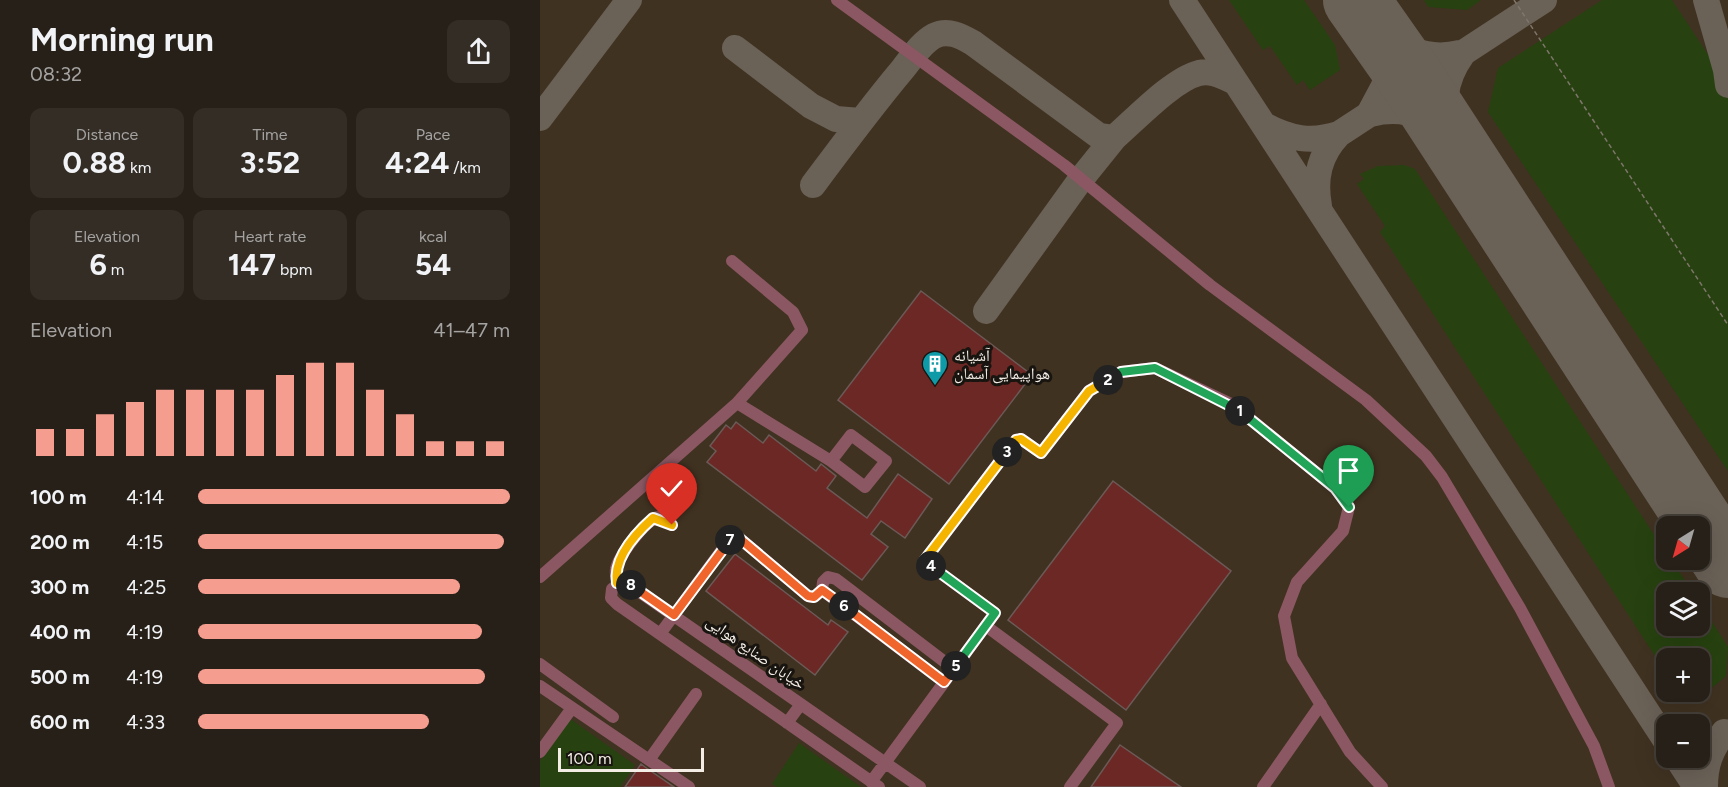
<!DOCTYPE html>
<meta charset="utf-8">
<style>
body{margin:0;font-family:Figtree,"Noto Naskh Arabic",sans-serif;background:#332d25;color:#f1f3f6;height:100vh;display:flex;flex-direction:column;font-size:22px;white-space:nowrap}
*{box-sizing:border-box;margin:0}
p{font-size:20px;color:#a4a3a2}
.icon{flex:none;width:33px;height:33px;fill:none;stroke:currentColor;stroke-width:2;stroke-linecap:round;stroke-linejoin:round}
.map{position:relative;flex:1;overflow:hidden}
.details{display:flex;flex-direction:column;background:#272018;width:540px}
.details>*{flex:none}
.needle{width:39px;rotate:217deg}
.controls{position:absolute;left:1116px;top:516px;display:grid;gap:12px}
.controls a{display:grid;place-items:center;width:54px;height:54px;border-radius:12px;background:#272018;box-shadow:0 6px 24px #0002,0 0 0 2px #433e37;font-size:30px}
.scale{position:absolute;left:18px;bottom:15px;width:146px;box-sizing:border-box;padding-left:6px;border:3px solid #f3ede5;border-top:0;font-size:16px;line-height:21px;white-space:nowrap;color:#f3ede5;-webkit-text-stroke:4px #18140f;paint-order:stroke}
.pin{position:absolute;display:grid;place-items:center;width:51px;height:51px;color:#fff;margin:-62px -26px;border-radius:50% 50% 50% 0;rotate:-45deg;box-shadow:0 0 6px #0007}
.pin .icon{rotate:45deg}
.km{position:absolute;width:30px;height:30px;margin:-15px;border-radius:50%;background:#222;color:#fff;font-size:16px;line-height:30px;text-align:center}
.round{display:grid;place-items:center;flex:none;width:63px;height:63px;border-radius:12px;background:#332d25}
.head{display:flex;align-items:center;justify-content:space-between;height:102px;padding:0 30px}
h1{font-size:33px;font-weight:700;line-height:45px}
.figures{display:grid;grid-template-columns:repeat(3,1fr);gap:9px;height:102px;padding:6px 30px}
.figures div{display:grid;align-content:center;border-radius:12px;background:#332d25;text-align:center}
.figures b{font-size:30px;font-weight:700}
.figures small{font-size:16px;font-weight:400}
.figures p{font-size:16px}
.chart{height:168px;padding:12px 30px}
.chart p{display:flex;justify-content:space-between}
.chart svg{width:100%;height:108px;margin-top:6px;stroke:#f59d8f;stroke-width:6}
ul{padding:0 30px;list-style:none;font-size:20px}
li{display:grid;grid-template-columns:96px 72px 1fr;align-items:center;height:45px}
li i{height:15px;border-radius:8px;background:#f59d8f}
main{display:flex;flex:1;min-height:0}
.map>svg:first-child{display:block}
.built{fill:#403221;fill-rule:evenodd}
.green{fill:#274210}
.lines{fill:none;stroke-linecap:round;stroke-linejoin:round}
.taxiway{stroke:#6a6157;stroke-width:26}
.runway{stroke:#6a6157;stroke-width:66}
.building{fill:#6c2824;stroke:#6b5a57;stroke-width:1.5}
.path{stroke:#7e766c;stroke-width:1.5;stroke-dasharray:4.5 3;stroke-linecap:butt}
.minor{stroke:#8b5763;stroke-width:12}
.split-1-casing{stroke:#fff;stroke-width:12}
.split-2-casing{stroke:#fff;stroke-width:12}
.split-3-casing{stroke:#fff;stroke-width:12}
.split-4-casing{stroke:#fff;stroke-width:12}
.split-5-casing{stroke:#fff;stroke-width:12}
.split-6-casing{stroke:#fff;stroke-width:12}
.split-7-casing{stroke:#fff;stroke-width:12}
.split-8-casing{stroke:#fff;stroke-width:12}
.split-9-casing{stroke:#fff;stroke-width:12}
.split-1{stroke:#22a559;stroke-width:8}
.split-2{stroke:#22a559;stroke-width:8}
.split-3{stroke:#f5b400;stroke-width:8}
.split-4{stroke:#f5b400;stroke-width:8}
.split-5{stroke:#22a559;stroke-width:8}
.split-6{stroke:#f0652b;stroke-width:8}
.split-7{stroke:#f0652b;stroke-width:8}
.split-8{stroke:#f0652b;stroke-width:8}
.split-9{stroke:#f5b400;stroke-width:8}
.labels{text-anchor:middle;stroke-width:6;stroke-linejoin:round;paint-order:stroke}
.poi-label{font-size:16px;fill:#f3ede5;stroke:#18140f;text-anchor:start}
.street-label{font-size:16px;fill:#f3ede5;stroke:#18140f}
</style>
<main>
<section class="details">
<div class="head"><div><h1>Morning run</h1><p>08:32</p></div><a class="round"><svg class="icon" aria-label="share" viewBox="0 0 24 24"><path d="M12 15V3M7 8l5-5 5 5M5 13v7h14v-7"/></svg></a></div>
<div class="figures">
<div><p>Distance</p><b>0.88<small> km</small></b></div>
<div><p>Time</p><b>3:52</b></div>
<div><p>Pace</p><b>4:24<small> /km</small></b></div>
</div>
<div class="figures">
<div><p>Elevation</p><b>6<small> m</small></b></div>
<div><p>Heart rate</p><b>147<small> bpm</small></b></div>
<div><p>kcal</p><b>54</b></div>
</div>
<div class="chart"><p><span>Elevation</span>41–47 m</p>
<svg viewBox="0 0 160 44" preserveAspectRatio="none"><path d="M5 44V33M15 44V33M25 44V27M35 44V22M45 44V17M55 44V17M65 44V17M75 44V17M85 44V11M95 44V6M105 44V6M115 44V17M125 44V27M135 44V38M145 44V38M155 44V38"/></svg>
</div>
<ul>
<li><b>100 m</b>4:14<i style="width:100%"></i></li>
<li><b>200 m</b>4:15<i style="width:98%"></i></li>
<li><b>300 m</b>4:25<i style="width:84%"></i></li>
<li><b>400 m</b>4:19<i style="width:91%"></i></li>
<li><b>500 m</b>4:19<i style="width:92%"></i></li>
<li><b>600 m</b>4:33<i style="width:74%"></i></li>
</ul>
</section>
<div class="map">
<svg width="1188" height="787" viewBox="0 0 1188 787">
<rect width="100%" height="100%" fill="#342b20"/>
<!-- built -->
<path class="built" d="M0,0H1188V787H0ZM1126,526H1160V560H1126ZM1126,592H1160V626H1126ZM1126,658H1160V692H1126ZM1126,724H1160V758H1126Z"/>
<!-- green -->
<path class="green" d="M689,0H764L795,45L800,70L770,90L763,80L757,85L730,46L723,50Z
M884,0H941L927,10L888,7Z
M1062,0H1132L1188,85V471L948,112L958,68Z
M864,165L875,169L1126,553V560H1131L1153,592H1126V626H1160V603L1188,647L1186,676L1168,691L1141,695L1138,692H1160V658H1126V673L840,232L845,226L817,184L824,179L820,174L838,166Z
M29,718L95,765L80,787H0V761Z
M259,743L321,787H237L232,784Z"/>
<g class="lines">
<!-- taxiway -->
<path class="taxiway" d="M642,0L1126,741
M1166,0L1186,70L1188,85
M832,24C861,46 883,62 920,53
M195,48L271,106L296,119L321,121
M830,112L846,82L847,45
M831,114C858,107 879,113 902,128
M0,118L89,0
M724,125C750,139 771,143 799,134
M910,139C903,107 902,83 922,55
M273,185C302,146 331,107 362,70C371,59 381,43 394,36C408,29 421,36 433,43L559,136L574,138C596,119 632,80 659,73C672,70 684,77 695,82
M779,206C774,178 779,155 799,134L1004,0
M446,311L541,179L574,138
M1137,758L1156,787
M1165,787C1165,764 1171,750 1184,732"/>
<!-- runway -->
<path class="runway" d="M816,0L875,84L1188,565"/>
</g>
<!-- building -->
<path class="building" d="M381,291L492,375L409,484L298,400Z
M196,422L223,443L229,435L276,471L281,464L296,476L287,488L327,518L358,474L392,499L365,538L341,521L331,534L348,547L322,580L167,462L176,451L170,446L186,425L191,429Z
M573,481L691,571L586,710L468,620Z
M195,554L288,625L291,620L308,632L275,675L166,591Z
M580,745L641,787H551Z
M101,764L105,767L134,787H85Z"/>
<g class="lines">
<!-- path -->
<path class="path" d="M974,0L1188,325"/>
<!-- minor -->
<path class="minor" d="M297,0L524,165L670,285L826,400L886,456L902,477L980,608L1054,746L1069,787
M197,403L291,461L325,487L346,461L311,435L291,461
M0,577L197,403L262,330L253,312L192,261
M77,583C77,579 75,573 76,569C78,557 106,519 118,517L132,525
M282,590L404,682
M446,626L577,723L530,787
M120,634L187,543L193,537H198L268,596L274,597L282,590L283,582L288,577L296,579L414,669
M0,664L73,717
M0,686L149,787
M247,723L261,704
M0,752L32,708
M109,760L156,694
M331,782L455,613L384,561L476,440L481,439L501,453L549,391L581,372L615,368L693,405L795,488L809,507L803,531L757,582L744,616L752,658L810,752L842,787
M339,787L77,604L71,598L72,589L82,581L91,586L380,787
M723,787L781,704"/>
</g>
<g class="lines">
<defs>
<path id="split-1" d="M700,411L795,488L809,507"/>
<path id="split-2" d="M568,380L581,372L615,368L700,411"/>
<path id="split-3" d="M467,452L476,440L481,439L501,453L549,391L568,380"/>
<path id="split-4" d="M391,566L384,561L467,452"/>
<path id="split-5" d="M391,566L455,613L416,666"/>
<path id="split-6" d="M304,606L404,682L416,666"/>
<path id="split-7" d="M190,540L198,537L268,596L274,597L282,590L304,606"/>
<path id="split-8" d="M91,585L134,615L190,540"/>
<path id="split-9" d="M91,585L82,581L77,583C73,558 95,534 113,518L132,525"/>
</defs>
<!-- split-1 casing -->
<use href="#split-1" class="split-1-casing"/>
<!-- split-2 casing -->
<use href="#split-2" class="split-2-casing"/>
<!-- split-3 casing -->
<use href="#split-3" class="split-3-casing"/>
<!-- split-4 casing -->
<use href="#split-4" class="split-4-casing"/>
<!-- split-5 casing -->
<use href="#split-5" class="split-5-casing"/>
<!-- split-6 casing -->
<use href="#split-6" class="split-6-casing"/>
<!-- split-7 casing -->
<use href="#split-7" class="split-7-casing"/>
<!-- split-8 casing -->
<use href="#split-8" class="split-8-casing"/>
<!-- split-9 casing -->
<use href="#split-9" class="split-9-casing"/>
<!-- split-1 -->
<use href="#split-1" class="split-1"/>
<!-- split-2 -->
<use href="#split-2" class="split-2"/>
<!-- split-3 -->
<use href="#split-3" class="split-3"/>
<!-- split-4 -->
<use href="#split-4" class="split-4"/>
<!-- split-5 -->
<use href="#split-5" class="split-5"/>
<!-- split-6 -->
<use href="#split-6" class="split-6"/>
<!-- split-7 -->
<use href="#split-7" class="split-7"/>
<!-- split-8 -->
<use href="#split-8" class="split-8"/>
<!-- split-9 -->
<use href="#split-9" class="split-9"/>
</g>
<!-- icons -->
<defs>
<symbol id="building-pin" viewBox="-11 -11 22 30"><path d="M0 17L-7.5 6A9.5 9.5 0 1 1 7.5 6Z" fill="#0f9aa8" stroke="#18140f"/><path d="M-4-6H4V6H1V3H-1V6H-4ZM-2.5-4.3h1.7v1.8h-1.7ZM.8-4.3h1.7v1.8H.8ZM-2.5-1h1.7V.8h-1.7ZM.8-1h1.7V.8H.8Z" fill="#fff"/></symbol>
</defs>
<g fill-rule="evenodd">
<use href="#building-pin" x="380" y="349" width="30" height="40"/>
</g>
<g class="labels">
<!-- poi labels -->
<g class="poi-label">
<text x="414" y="361">آشیانه<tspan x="414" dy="18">هواپیمایی آسمان</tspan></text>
</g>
<!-- street labels -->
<g class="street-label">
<text transform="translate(216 652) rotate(35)" y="6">خیابان صنایع هوایی</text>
</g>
</g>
</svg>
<div class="controls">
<a><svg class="needle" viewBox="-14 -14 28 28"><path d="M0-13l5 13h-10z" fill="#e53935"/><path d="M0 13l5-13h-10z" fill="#a4a3a2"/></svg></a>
<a><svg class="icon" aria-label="layers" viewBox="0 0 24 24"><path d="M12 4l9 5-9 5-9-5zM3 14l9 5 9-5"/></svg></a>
<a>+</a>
<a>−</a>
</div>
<div class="scale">100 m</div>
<div class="pin" style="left:809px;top:507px;background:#1e9e55"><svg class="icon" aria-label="arrive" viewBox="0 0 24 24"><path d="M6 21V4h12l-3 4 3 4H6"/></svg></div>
<div class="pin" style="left:132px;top:525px;background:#d93025"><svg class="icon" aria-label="check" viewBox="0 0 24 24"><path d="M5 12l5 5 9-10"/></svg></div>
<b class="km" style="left:700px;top:411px">1</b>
<b class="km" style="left:568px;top:380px">2</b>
<b class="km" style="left:467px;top:452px">3</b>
<b class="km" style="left:391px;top:566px">4</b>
<b class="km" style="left:416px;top:666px">5</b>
<b class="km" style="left:304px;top:606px">6</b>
<b class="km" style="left:190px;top:540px">7</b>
<b class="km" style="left:91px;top:585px">8</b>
</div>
</main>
